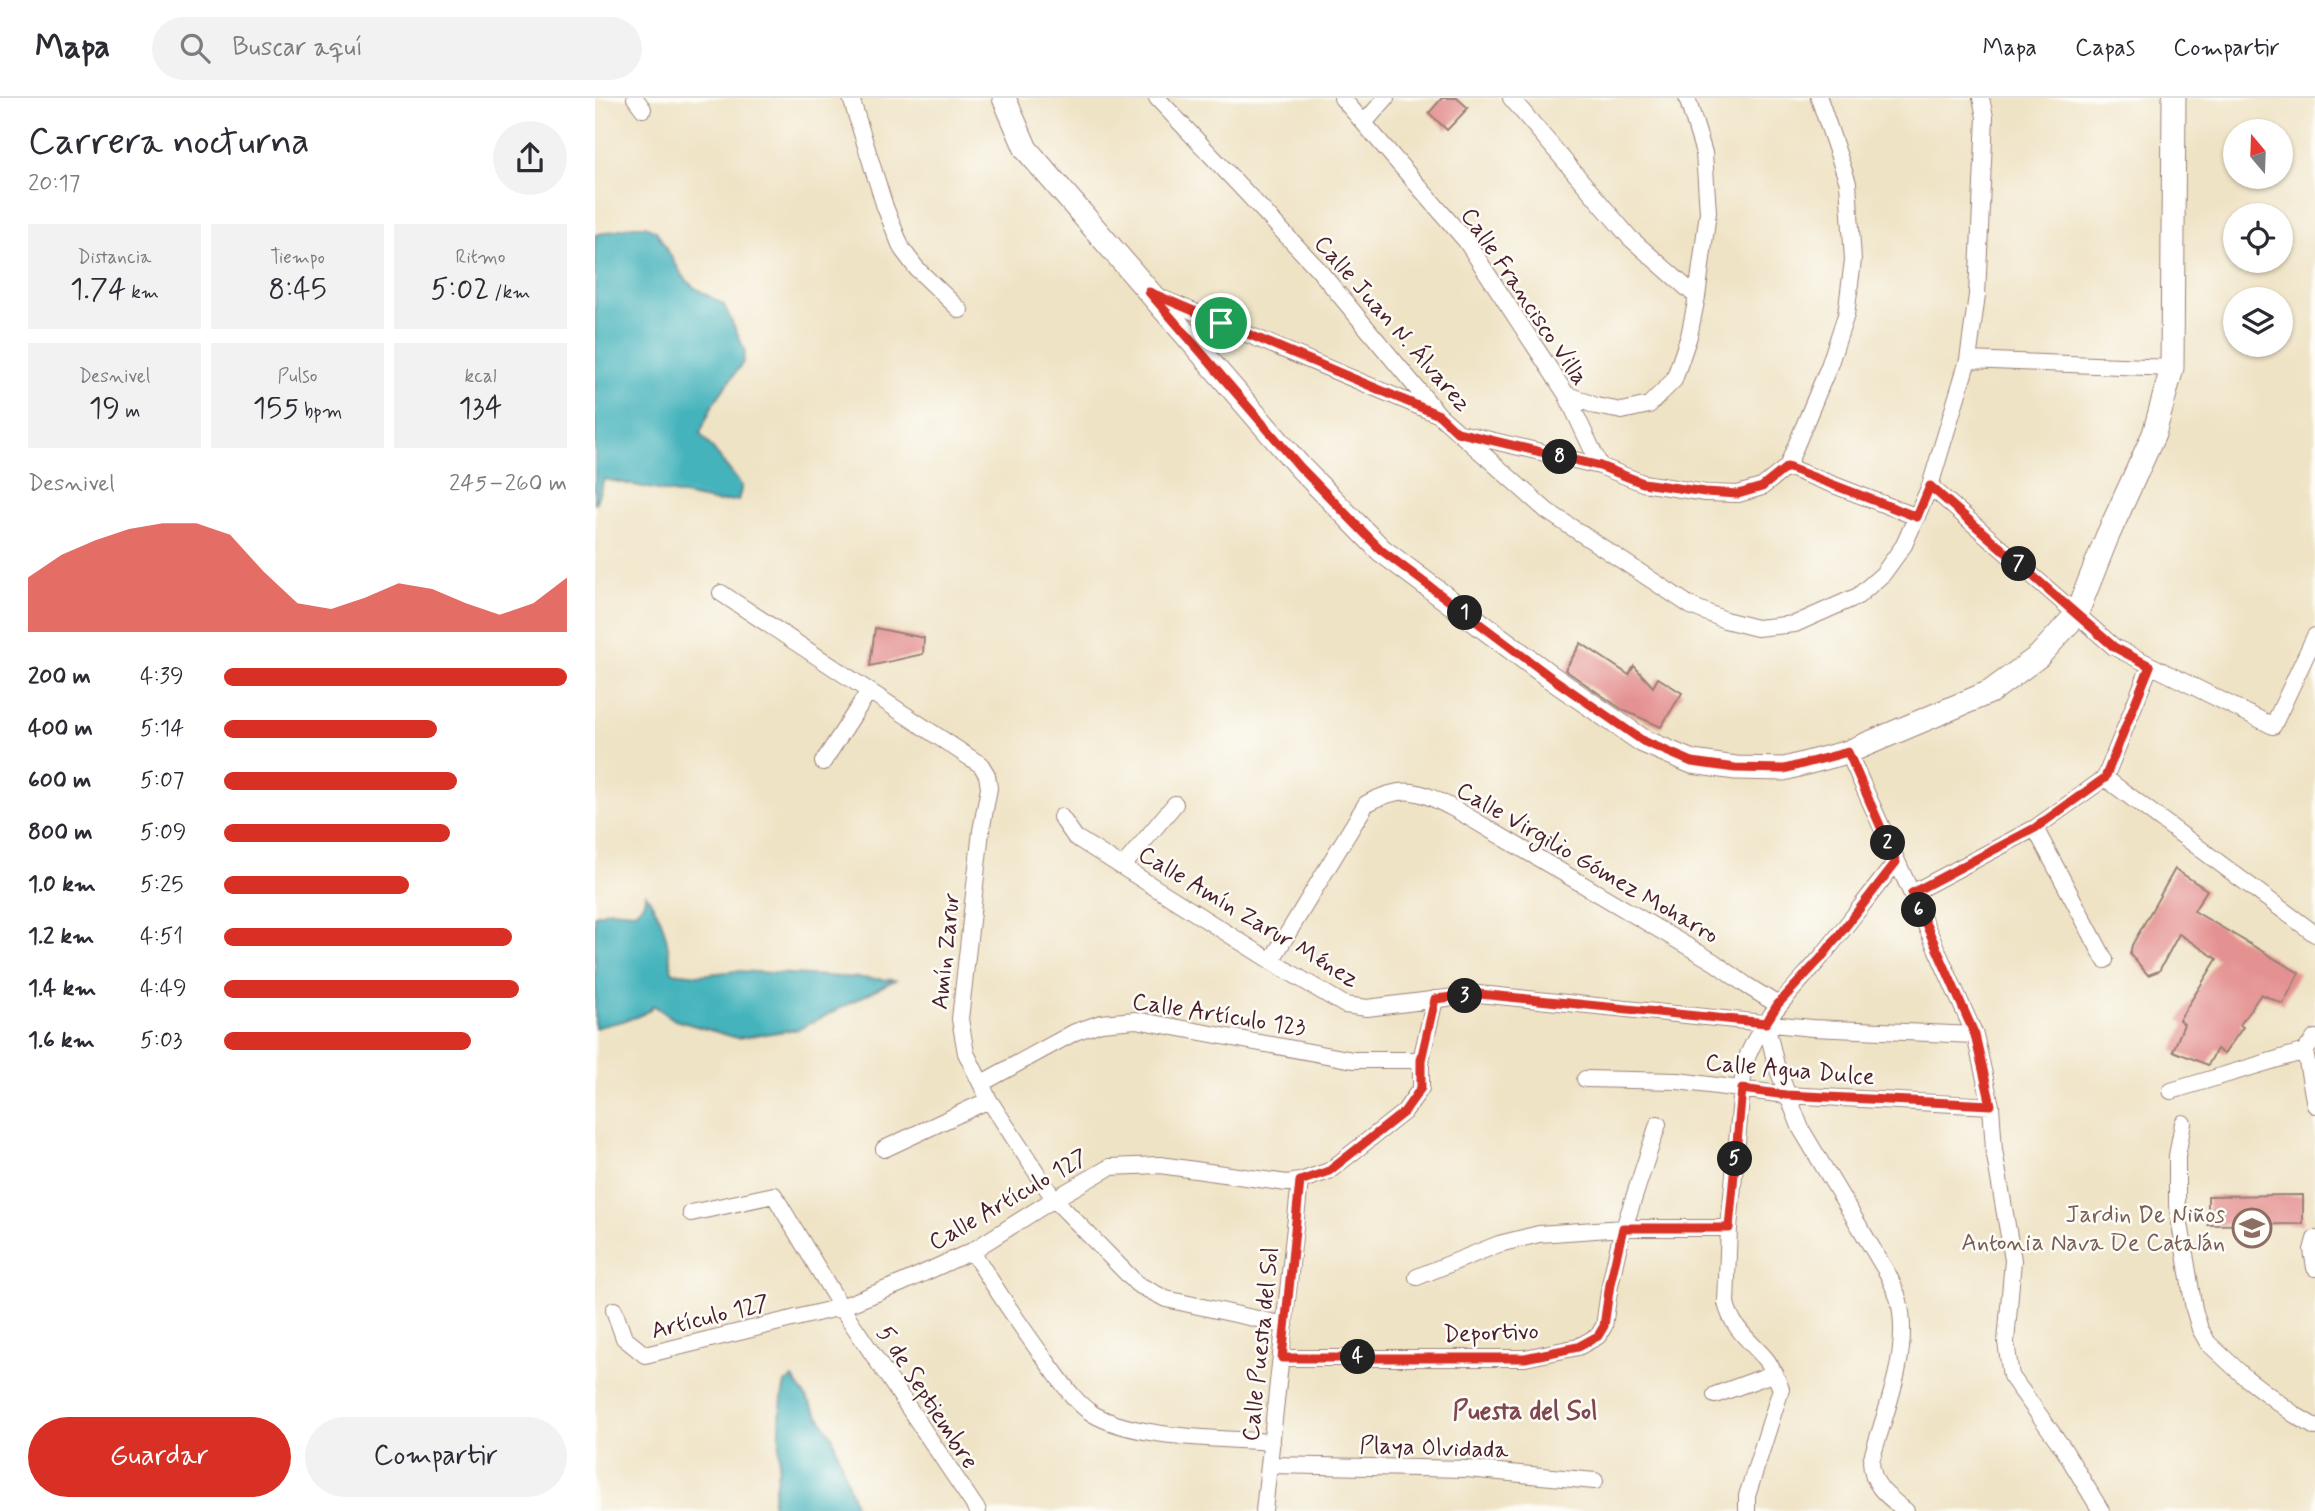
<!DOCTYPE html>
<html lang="es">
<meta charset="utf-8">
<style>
body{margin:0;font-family:Mynerve,sans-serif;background:#f2f2f3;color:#2b2b33;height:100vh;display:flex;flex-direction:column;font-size:26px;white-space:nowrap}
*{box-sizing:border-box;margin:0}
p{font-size:23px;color:#7c7c81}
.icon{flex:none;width:38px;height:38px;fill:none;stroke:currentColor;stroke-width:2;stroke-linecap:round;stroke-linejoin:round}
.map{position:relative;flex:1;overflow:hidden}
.side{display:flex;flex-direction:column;background:#fff;width:595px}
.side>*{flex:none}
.needle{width:46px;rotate:341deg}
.buttons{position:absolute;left:1628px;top:21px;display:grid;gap:14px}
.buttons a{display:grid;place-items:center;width:70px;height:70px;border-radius:50%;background:#fff;box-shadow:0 2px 5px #0004;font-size:35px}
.pin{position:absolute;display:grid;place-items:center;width:60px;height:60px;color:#fff;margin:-30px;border:4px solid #fff;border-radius:50%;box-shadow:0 2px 7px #0007}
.km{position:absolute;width:35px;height:35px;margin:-18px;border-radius:50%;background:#222;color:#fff;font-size:19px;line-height:35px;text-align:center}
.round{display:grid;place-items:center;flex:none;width:74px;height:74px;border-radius:37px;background:#f2f2f3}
.overview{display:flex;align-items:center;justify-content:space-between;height:119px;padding:0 28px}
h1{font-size:38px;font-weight:600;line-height:52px}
.metrics{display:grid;grid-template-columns:repeat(3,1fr);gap:10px;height:119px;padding:7px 28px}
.metrics div{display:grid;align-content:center;border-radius:0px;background:#f2f2f3;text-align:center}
.metrics b{font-size:30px;font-weight:600}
.metrics small{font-size:19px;font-weight:400}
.metrics p{font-size:19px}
.chart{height:196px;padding:14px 28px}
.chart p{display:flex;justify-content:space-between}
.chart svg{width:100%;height:126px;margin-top:7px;fill:#d93025;opacity:.7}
.cta{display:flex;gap:14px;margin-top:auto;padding:14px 28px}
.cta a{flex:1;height:80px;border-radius:42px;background:#d93025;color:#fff;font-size:28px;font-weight:600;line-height:80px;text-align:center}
.cta a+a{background:#f2f2f3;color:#2b2b33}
ul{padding:0 28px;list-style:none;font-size:23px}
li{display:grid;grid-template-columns:112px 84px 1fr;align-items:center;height:52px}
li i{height:18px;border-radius:9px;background:#d93025}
header{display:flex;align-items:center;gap:42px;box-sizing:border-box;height:98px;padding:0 35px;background:#fff;border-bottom:2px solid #e1e1e2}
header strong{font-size:33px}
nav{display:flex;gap:38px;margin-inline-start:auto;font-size:24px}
.search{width:490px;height:63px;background:#f2f2f3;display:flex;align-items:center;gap:18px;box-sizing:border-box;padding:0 24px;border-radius:38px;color:#7c7c81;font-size:26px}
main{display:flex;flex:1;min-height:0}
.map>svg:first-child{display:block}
.water{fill:#44b3bc;stroke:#476974;stroke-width:2}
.building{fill:#e49291}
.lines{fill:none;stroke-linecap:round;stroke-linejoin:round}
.street-casing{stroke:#9c8178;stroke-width:18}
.secondary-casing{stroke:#9c8178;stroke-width:25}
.street{stroke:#fff;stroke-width:16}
.secondary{stroke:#fff;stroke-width:23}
.route-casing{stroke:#fff;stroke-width:14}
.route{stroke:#d93025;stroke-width:9}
.labels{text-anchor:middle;stroke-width:5;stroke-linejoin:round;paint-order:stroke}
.street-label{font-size:24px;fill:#4a1f2b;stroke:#fdfcf7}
.education-label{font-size:24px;fill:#785e54;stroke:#fdfcf7;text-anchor:end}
.neighbourhood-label{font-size:26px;font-weight:bold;fill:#80474f;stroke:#fdfcf7}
</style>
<header>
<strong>Mapa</strong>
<div class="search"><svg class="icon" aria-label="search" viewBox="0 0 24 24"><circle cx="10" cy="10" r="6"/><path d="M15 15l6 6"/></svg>Buscar aquí</div>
<nav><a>Mapa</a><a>Capas</a><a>Compartir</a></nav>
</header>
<main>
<section class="side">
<div class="overview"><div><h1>Carrera nocturna</h1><p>20:17</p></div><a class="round"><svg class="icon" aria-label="share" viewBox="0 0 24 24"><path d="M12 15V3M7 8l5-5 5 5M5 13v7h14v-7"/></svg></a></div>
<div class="metrics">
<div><p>Distancia</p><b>1.74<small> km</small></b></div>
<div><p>Tiempo</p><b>8:45</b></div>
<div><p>Ritmo</p><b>5:02<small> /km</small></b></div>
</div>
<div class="metrics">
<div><p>Desnivel</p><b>19<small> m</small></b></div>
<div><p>Pulso</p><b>155<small> bpm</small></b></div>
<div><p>kcal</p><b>134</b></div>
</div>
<div class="chart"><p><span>Desnivel</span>245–260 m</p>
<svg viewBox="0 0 160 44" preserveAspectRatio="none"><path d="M0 44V25L10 17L20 12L30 8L40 6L50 6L60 10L70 23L80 34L90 36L100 32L110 27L120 29L130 34L140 38L150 34L160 25V44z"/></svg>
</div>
<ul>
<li><b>200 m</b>4:39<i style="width:100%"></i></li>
<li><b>400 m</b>5:14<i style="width:62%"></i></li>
<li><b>600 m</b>5:07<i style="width:68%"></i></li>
<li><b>800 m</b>5:09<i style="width:66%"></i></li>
<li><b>1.0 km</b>5:25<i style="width:54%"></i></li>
<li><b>1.2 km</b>4:51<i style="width:84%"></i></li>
<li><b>1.4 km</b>4:49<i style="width:86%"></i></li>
<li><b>1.6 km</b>5:03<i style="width:72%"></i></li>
</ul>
<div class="cta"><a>Guardar</a><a>Compartir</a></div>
</section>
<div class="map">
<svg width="1720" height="1413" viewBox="0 0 1720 1413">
<rect width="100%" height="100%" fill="#fdfcf7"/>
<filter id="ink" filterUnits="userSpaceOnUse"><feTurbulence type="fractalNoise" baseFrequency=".0143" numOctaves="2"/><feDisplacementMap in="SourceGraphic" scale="14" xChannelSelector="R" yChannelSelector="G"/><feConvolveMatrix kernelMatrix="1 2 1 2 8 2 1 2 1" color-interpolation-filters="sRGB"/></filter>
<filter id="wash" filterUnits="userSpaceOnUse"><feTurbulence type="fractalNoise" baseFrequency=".00686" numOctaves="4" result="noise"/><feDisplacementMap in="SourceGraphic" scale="28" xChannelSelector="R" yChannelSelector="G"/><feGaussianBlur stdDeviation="1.57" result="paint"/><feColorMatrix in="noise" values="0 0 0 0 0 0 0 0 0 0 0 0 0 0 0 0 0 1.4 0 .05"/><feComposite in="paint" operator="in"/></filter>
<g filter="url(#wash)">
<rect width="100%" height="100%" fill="#efe3c5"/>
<!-- water -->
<path class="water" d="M38,128H50L61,133L87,177L97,188L129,207L150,253L148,264L118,306L105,335L147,388L143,402L122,404L9,381L0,407V137Z
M51,796C72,827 71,839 77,874L104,877L142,873L300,882L204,931L142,940L80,922L58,907C51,921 15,925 0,930V817L16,812L40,814L48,806Z
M198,1280L237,1338L262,1413H171L177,1409C178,1394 183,1379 184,1364C186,1337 183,1312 190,1285Z"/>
<g id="blocks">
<!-- building -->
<path class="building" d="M847,0H862L873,10L852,32L834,15Z
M280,530L329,540L328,556L275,568Z
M986,545L1034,577L1039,568L1058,589L1063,580L1087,595L1066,629L1028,612L970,572Z
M1580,771L1612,792L1599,813L1704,875L1688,906L1666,896L1645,927L1648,929L1629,956L1622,951L1613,967L1578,953L1589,926L1584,922L1622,861L1584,836L1564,873L1553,877L1535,856L1537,847Z
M1708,1097V1126L1613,1127V1098Z"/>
</g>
</g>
<g filter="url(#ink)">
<use href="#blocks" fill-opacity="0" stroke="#9c8178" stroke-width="2"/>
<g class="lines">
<defs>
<path id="street" d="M40,0L48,11
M256,0L290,109L307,151L322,171L365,212
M562,0L722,170L844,317L952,413L1096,508L1130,522L1162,530L1200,526L1263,498L1288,476L1309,447L1335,388L1373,262L1382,197L1390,19L1386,0
M747,0L871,143L971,296L1005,368
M916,0L1035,140L1102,199
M769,25L791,0
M559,197L842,316
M1373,262L1577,270
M971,296L1001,308L1027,313L1054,307L1079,282L1094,238L1102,199L1113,114L1109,55L1092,0
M865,335L1005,368L1048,385L1110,395L1143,396L1167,389L1192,369L1234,268L1251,217L1258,162L1253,85L1224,0
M1192,369L1322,419
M1335,388L1519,549L1678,628L1720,538
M126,495L386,667L392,677L394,690L386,733L365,921L371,955L394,1002L459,1101L542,1186L571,1201L690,1227
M1253,654L1380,937L1396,1008L1399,1052L1418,1162L1411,1244L1416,1278L1468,1350L1506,1413
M228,664L274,593
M1510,680L1720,836
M466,719L480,739L676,863L750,907L772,910L884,896L1217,930L1380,937
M1440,730L1510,862
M528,768L580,706
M1317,795L1440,730L1510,680L1555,568
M676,863L771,706C812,684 827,694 865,714L1119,864L1151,887L1183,907
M1171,925L1181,967L1206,1031L1294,1178C1297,1186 1302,1195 1304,1203C1316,1255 1290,1313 1276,1363C1277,1388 1292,1398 1311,1413
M1720,940L1710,953L1720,1007
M990,981L1083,983L1191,997L1396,1008
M387,985L480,934L506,925L541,922L758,962H826
M1576,993L1710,953
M1588,1025L1582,1058V1107L1599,1211L1605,1231L1613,1245L1651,1280L1700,1317L1720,1329
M289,1051L394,1002
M96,1115L179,1097L246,1209L383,1413
M1720,1141L1717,1152L1720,1170
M377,1153C402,1193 427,1231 455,1268C467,1284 480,1305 498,1316C540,1341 627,1340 677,1344
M822,1179L904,1146L944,1136L1028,1130H1134
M19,1212L29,1240L50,1257L246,1209L307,1185L377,1153L459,1101L515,1069L565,1067L692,1085L705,1083L734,1073L809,1014L826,990V962L840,901
M687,1260H930L983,1249L1003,1238L1009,1228L1015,1187L1025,1142L1063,1026
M1120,1297L1180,1275
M675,1367L872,1371L1000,1383
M669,1413L705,1083
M1152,1413V1398L1186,1291C1181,1280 1178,1269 1170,1260C1154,1242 1137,1230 1131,1205L1134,1130L1149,968C1163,923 1198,893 1227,858C1252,827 1276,795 1301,764"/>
<path id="secondary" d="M409,0L431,51L705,369L786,452L957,580L1048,643L1097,664L1141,670L1189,671L1253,654L1395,594L1444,558L1481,517L1512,439L1559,336L1577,270L1579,0"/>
</defs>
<!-- street casing -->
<use href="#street" class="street-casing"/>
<!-- secondary casing -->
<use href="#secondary" class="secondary-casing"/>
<!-- street -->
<use href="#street" class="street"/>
<!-- secondary -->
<use href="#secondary" class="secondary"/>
</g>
</g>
<g class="lines" filter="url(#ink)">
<defs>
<path id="route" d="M554,194L844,317L862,334L1005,368L1048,385L1110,394L1143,396L1167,389L1192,369L1322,419L1335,388L1519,549L1555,568L1510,680L1440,730L1317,795L1380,937L1396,1007L1191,997L1147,991L1134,1130H1028L1015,1186L1009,1228L1003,1238L983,1249L930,1260H687L705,1083L734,1073L809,1014L826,990V962L840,901L884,896L1171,925L1183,906L1226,860L1301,764L1253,654L1189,671L1140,670L1097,664L1048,643L957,580L786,452L705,369Z"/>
</defs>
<!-- route casing -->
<use href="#route" class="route-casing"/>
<!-- route -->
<use href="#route" class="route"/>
</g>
<!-- icons -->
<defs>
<symbol id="school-ring" viewBox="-11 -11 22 22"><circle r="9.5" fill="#fdfcf7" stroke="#8d6e63" stroke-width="1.5"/><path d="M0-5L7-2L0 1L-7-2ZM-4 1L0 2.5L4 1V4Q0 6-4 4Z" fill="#8d6e63"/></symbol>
</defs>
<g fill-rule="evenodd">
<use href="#school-ring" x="1635" y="1108" width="44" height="44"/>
</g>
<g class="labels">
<!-- street labels -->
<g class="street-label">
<text transform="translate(930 198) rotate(56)" y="8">Calle Francisco Villa</text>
<text transform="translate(798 225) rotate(49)" y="8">Calle Juan N. Álvarez</text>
<text transform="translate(993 764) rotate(30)" y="8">Calle Virgilio Gómez Moharro</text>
<text transform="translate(654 818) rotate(31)" y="8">Calle Amín Zarur Ménez</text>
<text transform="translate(350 853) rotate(-84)" y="8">Amín Zarur</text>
<text transform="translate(624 916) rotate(9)" y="8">Calle Artículo 123</text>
<text transform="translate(1195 971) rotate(5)" y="8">Calle Agua Dulce</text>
<text transform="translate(413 1101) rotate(-30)" y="8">Calle Artículo 127</text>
<text transform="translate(115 1218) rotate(-14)" y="8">Artículo 127</text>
<text transform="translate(896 1234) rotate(-2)" y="8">Deportivo</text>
<text transform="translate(665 1246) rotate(-84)" y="8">Calle Puesta del Sol</text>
<text transform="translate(333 1299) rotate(57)" y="8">5 de Septiembre</text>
<text transform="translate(839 1349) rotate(2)" y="8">Playa Olvidada</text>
</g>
<!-- education labels -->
<g class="education-label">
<text x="1630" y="1124">Jardin De Niños<tspan x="1630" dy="28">Antonia Nava De Catalán</tspan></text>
</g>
<!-- neighbourhood labels -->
<g class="neighbourhood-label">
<text x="930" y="1321">Puesta del Sol</text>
</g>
</g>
</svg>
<div class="buttons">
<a><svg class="needle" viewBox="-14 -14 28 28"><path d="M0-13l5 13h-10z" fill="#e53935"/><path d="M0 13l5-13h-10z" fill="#7c7c81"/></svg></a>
<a><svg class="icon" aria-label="locate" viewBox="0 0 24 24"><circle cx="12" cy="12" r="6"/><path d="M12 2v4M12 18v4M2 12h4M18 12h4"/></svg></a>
<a><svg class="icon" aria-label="layers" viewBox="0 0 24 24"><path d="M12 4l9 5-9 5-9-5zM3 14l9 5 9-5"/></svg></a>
</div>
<div class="pin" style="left:626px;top:225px;background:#1e9e55"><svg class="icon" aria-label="arrive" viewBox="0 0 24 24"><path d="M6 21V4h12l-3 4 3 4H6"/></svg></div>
<b class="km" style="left:870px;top:515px">1</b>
<b class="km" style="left:1293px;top:745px">2</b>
<b class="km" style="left:870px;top:898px">3</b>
<b class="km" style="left:763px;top:1259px">4</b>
<b class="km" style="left:1140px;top:1061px">5</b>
<b class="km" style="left:1324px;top:812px">6</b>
<b class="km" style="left:1424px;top:466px">7</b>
<b class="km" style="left:965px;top:359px">8</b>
</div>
</main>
